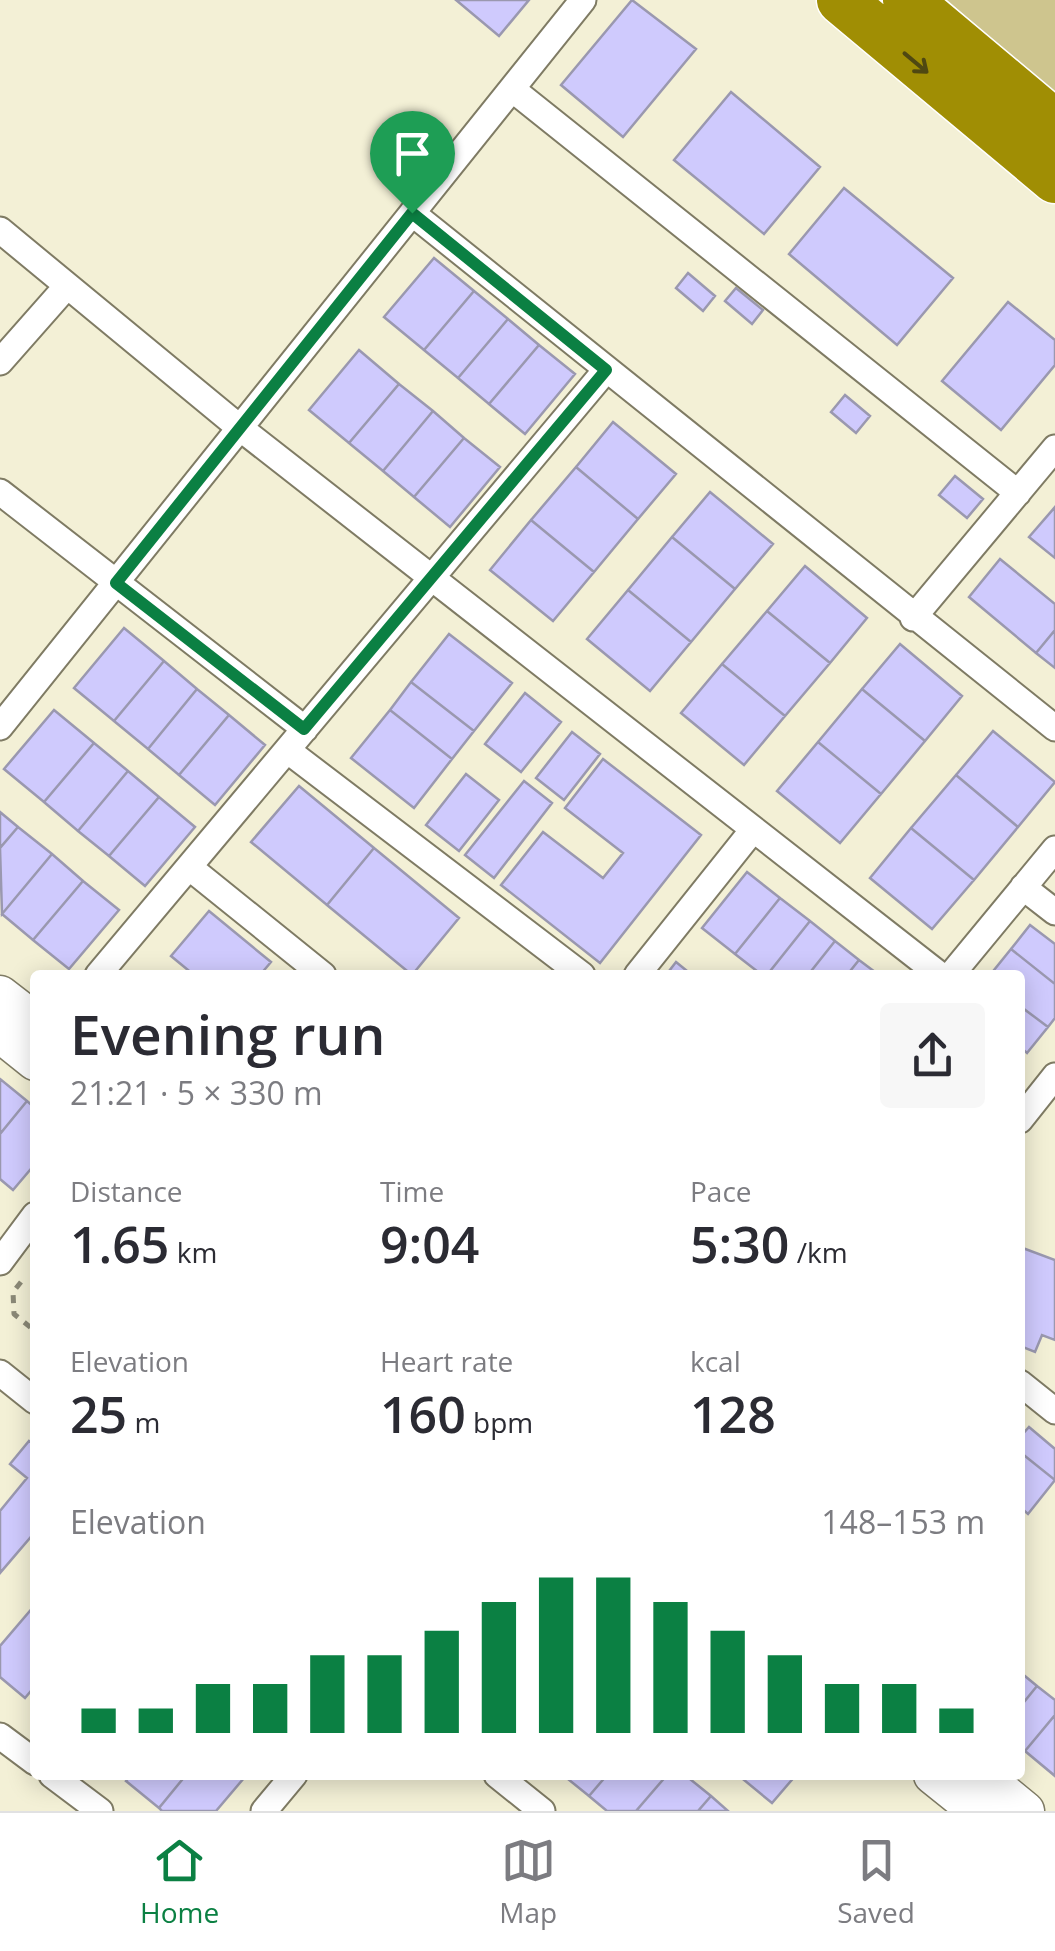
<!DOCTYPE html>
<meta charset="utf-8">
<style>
body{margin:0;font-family:"Open Sans",sans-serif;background:#f7f7f7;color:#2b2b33;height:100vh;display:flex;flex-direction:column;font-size:38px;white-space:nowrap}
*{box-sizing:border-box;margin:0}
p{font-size:32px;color:#7c7c81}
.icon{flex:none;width:55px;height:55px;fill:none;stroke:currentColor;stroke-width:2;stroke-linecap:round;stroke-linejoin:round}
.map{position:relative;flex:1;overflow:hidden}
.details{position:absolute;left:30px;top:970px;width:995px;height:810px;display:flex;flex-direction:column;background:#fff;border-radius:10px;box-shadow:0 5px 25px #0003}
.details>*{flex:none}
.pin{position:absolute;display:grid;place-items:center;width:85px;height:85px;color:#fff;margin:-102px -42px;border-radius:50% 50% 50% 0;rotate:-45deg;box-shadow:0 0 10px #0007}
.pin .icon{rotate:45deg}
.round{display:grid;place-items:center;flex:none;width:105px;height:105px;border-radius:10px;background:#f7f7f7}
.headline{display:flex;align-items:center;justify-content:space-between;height:170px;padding:0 40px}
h1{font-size:55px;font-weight:600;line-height:75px}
.stats{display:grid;grid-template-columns:repeat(3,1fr);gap:15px;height:170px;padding:10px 40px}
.stats div{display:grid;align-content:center}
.stats b{font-size:50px;font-weight:600}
.stats small{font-size:28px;font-weight:400}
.stats p{font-size:28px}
.chart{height:280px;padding:20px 40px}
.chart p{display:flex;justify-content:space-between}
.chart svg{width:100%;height:180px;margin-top:10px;stroke:#0b8043;stroke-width:6}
.tab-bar{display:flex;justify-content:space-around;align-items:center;height:140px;border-top:2px solid #e1e1e2;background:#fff;font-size:28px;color:#7c7c81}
.tab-bar a{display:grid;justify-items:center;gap:5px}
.tab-bar .active{color:#0b8043}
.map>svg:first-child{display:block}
.green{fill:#cec58e}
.building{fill:#cfcafd;stroke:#9a98af;stroke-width:2.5}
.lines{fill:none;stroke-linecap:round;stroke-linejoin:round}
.street-casing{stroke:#7f7b64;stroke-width:29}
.secondary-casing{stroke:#7f7b64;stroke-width:41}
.highway-casing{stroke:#fff;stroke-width:51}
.path{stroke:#8b8977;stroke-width:5;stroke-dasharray:8 8;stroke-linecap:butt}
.street{stroke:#fff;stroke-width:25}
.secondary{stroke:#fff;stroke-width:38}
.highway{stroke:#a08e04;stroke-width:48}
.oneway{stroke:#4f4812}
.route-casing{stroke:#fff;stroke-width:20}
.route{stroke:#0b8043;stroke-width:12}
</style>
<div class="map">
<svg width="1055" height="1811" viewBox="0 0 1055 1811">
<rect width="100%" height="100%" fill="#f3f0d6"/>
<!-- green -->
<path class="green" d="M947,0H1055V93Z"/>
<!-- building -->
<path class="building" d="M456,0H529L499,36Z
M632,0L696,49L623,137L561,85Z
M731,92L820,167L764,234L674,160Z
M844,188L953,278L897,345L789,254Z
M434,258L474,291L424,350L384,317Z
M688,273L715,296L703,311L676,288Z
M736,288L763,310L752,324L725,301Z
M474,291L508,319L458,378L424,350Z
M1008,302L1055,340V365L1001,430L942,381Z
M508,319L539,345L489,404L458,378Z
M539,345L575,374L525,434L489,404Z
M359,350L399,384L349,443L309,410Z
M399,384L433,411L383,471L349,443Z
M845,395L870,416L856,433L831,412Z
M433,411L464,438L414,497L383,471Z
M613,422L676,474L638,519L576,467Z
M464,438L500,467L450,527L414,497Z
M576,467L638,519L594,572L531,520Z
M955,476L983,499L967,518L939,495Z
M710,492L773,544L735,589L672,537Z
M1055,507V558L1029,537Z
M531,520L594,572L553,621L490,570Z
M672,537L735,589L691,642L628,590Z
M1000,559L1055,604V630L1036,653L969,597Z
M805,566L867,618L830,663L767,611Z
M628,590L691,642L650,691L587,639Z
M767,611L830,663L785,716L722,664Z
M124,628L164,661L114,721L74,688Z
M1055,630V668L1036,653Z
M449,634L512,683L474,731L411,682Z
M900,644L962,696L925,741L862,689Z
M164,661L197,689L148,749L114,721Z
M722,664L785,716L744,765L681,713Z
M411,682L474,731L452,759L390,710Z
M197,689L229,715L179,775L148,749Z
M862,689L925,741L881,794L818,742Z
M525,693L561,722L521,772L485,744Z
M54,710L94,743L44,802L4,769Z
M390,710L452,759L414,808L351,758Z
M229,715L265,745L215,805L179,775Z
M993,731L1055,782L1018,827L956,775Z
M572,732L600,754L564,800L536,778Z
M818,742L881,794L840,843L777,791Z
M94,743L128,771L78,831L44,802Z
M603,759L701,835L600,963L501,885L543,832L603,878L623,853L565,808Z
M128,771L159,797L109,856L78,831Z
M466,774L499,800L459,851L426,825Z
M956,775L1018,827L974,880L911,828Z
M524,781L552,803L494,878L465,855Z
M299,786L374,848L327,905L251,842Z
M159,797L195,827L145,886L109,856Z
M0,812L18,827L0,848Z
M18,827L52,854L2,914L0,848Z
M911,828L974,880L932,929L870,878Z
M374,848L459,918L412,975L327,905Z
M52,854L83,881L33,940L2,914Z
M747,872L780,898L735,954L702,928Z
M83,881L119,910L69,969L33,940Z
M780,898L810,921L767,975H762L735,954Z
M209,911L271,962L260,975H194L171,956Z
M810,921L835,941L808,975H767Z
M1030,925L1055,944V984L1011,949Z
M835,941L859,960L847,975H808Z
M1011,949L1055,984V1018L1048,1027L1020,1006V975H990Z
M859,960L879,975H847Z
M676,962L692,975H666Z
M1020,1006L1048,1027L1027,1053L1020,1047Z
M0,1079L27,1101L0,1134Z
M27,1101L35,1108V1164L13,1190L0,1179V1134Z
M1020,1247L1055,1260V1340L1042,1335L1035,1352L1020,1346Z
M1029,1427L1055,1449V1480L1020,1452V1437Z
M29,1441L35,1445V1532L0,1573V1511L27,1478L10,1464Z
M1020,1452L1055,1480L1028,1514L1020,1507Z
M35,1605V1686L25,1698L0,1677V1646Z
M1020,1672L1037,1686L1020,1707Z
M1037,1686L1055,1700V1715L1025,1751L1020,1747V1707Z
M1055,1715V1776L1025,1751Z
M131,1775H186L159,1808L126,1781Z
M186,1775H240L244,1778L216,1811H162L159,1808Z
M563,1775H607L589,1796Z
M607,1775H667L636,1811H607L589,1796Z
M667,1775H685L711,1796L698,1811H636Z
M738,1775H796L772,1803Z
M711,1796L728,1811H698Z"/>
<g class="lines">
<defs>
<path id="street" d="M512,89L1018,493
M412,213L1055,728
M0,230L240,428L940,975
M0,362L67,286
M0,492L305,729
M913,618L1055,448
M0,727L583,0
M287,750L582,975
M189,867L323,975
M1023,887L1055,912
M98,975L606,370
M637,975L752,831
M951,975L1055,849
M1020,1120L1055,1076
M0,1262L35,1215
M0,1373L35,1401
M1020,1383L1055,1411
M0,1736L35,1762
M52,1775L100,1811
M497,1775L542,1811
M264,1811L294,1775"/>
<path id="secondary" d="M0,995L35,1022
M0,1033L35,1061
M933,1775L978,1811
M981,1775L1025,1811"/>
<path id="highway" d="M841,0L1055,179
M907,0L1055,124"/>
</defs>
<!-- street casing -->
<use href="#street" class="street-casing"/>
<!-- secondary casing -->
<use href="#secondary" class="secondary-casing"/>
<!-- highway casing -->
<use href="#highway" class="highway-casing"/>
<!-- path -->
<path class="path" d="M21,1282L13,1292L14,1314L35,1331"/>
<!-- street -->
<use href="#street" class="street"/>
<!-- secondary -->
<use href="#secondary" class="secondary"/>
<!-- highway -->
<use href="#highway" class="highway"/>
</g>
<!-- one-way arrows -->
<defs><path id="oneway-shaft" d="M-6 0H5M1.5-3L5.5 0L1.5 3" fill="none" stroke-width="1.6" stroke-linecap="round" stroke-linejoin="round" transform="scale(2.5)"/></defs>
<use class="oneway" href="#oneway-shaft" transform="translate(916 63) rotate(40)"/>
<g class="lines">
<defs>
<path id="route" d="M412,213L606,370L304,729L116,583Z"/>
</defs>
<!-- route casing -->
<use href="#route" class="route-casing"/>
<!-- route -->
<use href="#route" class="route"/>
</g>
</svg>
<div class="pin" style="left:412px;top:213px;background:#1e9e55"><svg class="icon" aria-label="arrive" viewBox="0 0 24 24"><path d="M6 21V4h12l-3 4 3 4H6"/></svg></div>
<section class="details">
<div class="headline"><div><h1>Evening run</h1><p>21:21 · 5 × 330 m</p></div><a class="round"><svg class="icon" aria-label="share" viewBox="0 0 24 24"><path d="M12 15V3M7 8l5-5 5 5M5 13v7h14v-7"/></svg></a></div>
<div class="stats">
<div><p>Distance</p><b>1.65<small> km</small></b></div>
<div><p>Time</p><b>9:04</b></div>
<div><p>Pace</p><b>5:30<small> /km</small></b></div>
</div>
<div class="stats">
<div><p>Elevation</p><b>25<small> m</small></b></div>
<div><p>Heart rate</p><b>160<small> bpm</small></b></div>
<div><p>kcal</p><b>128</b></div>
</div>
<div class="chart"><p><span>Elevation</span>148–153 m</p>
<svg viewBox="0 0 160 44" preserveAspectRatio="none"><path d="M5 44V38M15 44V38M25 44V32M35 44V32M45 44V25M55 44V25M65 44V19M75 44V12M85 44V6M95 44V6M105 44V12M115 44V19M125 44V25M135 44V32M145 44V32M155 44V38"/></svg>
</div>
</section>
</div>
<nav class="tab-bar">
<a class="active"><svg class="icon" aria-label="home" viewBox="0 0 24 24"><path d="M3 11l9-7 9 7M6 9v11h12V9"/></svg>Home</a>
<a><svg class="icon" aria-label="map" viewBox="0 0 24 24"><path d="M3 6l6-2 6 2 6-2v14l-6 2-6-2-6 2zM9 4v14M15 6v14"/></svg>Map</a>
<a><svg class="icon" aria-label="saved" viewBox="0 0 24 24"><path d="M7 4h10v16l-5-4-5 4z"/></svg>Saved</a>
</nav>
